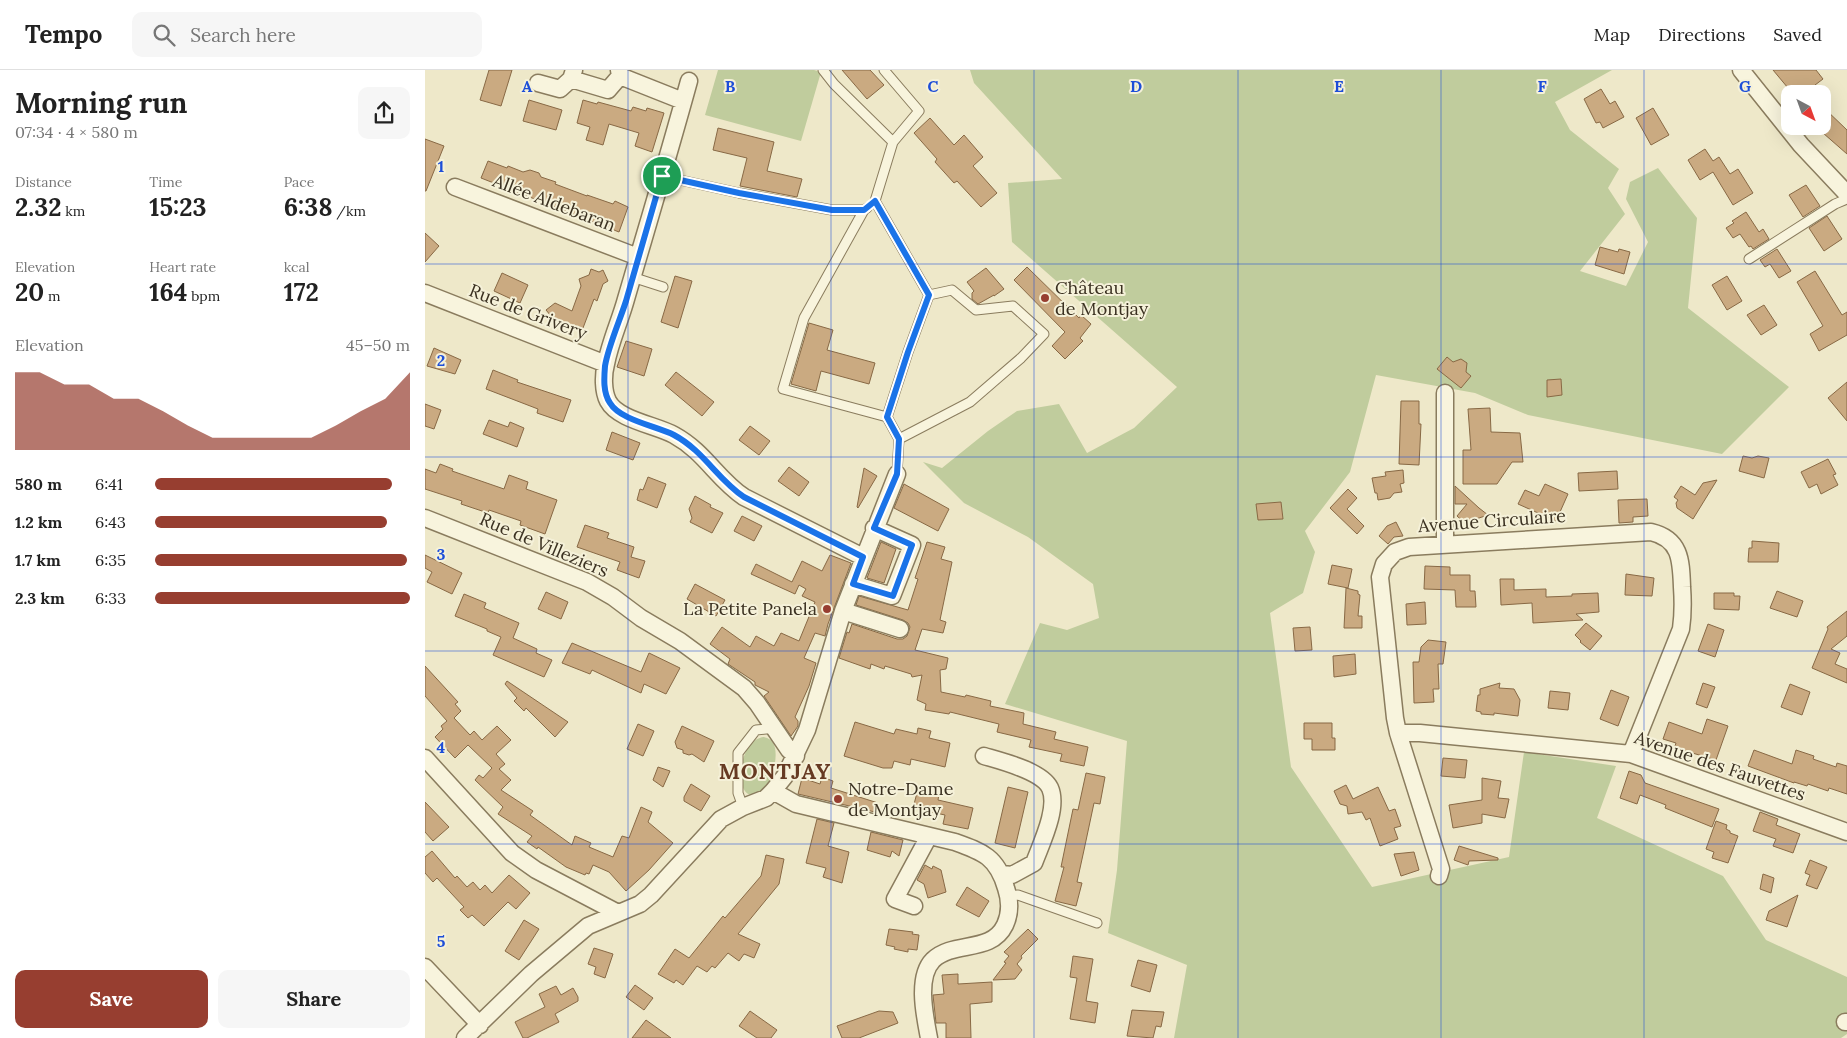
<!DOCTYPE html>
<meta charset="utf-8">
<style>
body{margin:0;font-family:Lora,serif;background:#f6f6f6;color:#222;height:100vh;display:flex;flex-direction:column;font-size:19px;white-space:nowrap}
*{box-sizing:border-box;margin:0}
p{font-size:16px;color:#767676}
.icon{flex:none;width:28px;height:28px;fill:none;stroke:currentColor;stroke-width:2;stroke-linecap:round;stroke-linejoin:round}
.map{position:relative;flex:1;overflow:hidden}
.sheet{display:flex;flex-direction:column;background:#fff;width:425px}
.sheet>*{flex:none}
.needle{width:32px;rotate:139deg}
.buttons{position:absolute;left:1356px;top:15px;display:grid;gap:10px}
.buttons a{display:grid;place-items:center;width:50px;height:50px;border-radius:10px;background:#fff;box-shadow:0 5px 20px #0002;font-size:25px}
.pin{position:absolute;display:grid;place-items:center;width:42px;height:42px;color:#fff;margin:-21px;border:2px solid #fff;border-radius:50%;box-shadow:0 1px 5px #0007}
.round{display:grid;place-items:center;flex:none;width:52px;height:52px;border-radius:10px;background:#f6f6f6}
.overview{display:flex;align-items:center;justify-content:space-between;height:85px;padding:0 15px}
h1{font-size:28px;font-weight:700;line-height:38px}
.metrics{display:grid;grid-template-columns:repeat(3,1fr);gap:8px;height:85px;padding:5px 15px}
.metrics div{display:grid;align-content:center}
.metrics b{font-size:25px;font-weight:700}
.metrics small{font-size:14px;font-weight:400}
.metrics p{font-size:14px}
.chart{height:140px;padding:10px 15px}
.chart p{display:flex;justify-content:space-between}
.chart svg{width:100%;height:90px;margin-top:5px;fill:#973e30;opacity:.7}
.cta{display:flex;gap:10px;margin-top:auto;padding:10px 15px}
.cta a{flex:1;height:58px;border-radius:10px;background:#973e30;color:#fff;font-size:20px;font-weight:700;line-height:58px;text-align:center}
.cta a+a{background:#f6f6f6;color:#222}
ul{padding:0 15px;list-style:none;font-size:16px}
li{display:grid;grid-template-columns:80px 60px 1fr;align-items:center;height:38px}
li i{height:12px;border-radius:6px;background:#973e30}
header{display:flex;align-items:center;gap:30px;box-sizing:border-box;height:70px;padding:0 25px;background:#fff;border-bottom:1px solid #e0e0e0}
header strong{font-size:24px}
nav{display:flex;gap:28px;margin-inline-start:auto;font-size:18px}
.search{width:350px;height:45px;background:#f6f6f6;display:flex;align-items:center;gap:12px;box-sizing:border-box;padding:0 18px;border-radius:10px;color:#767676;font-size:19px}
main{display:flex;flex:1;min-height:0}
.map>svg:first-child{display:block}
.green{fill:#c0cc9d}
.building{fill:#caaa81;stroke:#886945}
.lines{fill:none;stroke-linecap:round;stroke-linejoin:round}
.lane-casing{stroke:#8a7c5e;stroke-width:11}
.street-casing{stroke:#8a7c5e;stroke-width:19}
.lane{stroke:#f8f4dd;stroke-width:9}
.street{stroke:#f8f4dd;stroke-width:16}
.route-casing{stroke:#fff;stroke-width:10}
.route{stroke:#1a73e8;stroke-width:6}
.grid{fill:none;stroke:#1d4ed8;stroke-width:1;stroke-opacity:0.55}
.poi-dot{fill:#973e30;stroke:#f5f1d9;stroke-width:2}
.labels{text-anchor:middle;stroke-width:4;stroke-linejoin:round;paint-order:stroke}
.street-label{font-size:18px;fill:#3b3121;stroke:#f5f1d9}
.poi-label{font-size:18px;fill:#3b3121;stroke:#f5f1d9;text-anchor:start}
.district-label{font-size:22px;font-weight:bold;letter-spacing:1px;fill:#663a22;stroke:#f5f1d9}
.grid-label{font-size:16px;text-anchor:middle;font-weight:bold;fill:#1d4ed8;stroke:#f5f1d9;stroke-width:4;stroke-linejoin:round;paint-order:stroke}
</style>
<header>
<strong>Tempo</strong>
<div class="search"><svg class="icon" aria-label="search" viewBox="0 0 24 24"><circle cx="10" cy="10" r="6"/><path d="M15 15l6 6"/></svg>Search here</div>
<nav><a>Map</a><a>Directions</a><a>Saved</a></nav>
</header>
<main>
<section class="sheet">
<div class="overview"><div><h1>Morning run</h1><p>07:34 · 4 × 580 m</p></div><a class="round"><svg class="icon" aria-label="share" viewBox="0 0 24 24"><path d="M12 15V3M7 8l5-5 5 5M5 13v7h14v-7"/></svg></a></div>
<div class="metrics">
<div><p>Distance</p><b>2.32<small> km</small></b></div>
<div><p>Time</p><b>15:23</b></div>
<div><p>Pace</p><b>6:38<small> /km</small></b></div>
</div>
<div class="metrics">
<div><p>Elevation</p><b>20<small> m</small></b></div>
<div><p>Heart rate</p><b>164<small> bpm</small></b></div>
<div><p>kcal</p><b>172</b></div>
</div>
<div class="chart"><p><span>Elevation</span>45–50 m</p>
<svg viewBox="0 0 160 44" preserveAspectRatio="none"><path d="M0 44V6L10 6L20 12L30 12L40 19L50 19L60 25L70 32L80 38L90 38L100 38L110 38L120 38L130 32L140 25L150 19L160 6V44z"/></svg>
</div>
<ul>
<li><b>580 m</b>6:41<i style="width:93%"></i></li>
<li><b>1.2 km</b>6:43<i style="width:91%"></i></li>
<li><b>1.7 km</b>6:35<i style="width:99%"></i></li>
<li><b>2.3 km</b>6:33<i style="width:100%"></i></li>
</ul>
<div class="cta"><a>Save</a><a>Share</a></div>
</section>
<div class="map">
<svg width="1422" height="968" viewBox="0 0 1422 968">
<rect width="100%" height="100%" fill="#eee8c9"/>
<!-- green -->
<path class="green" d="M293,0H389L396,2L376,71L280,45Z
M545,0H1187L1130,32L1145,60L1194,99L1183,118L1200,144L1155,201L1201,216L1223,172L1201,129L1205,112L1233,98L1272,148L1263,238L1364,317L1297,384L1103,345L1050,323L951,305L925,402L880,461L890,482L878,523L845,543L866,697L947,817L1084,787L1099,682L1191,696L1172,748L1298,806L1341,870L1422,907V964L1416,968H749L762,895L683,863L692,800L702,671L580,634L615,553L642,560L674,548L668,514L603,467L539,433L498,392L517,398L563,361L592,341L634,334L662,383L709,358L752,317L587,172L583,113L637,109L549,13Z
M339,667C342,668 346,669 348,673C356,685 345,726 327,725C308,724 314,669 339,667Z"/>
<!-- building -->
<path class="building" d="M64,0H87L76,36L55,30Z
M417,0H445L459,15L442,29Z
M1348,0H1391L1398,9L1390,15L1392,18L1385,24H1368Z
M1176,19L1185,34L1190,31L1199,47L1178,58L1175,52L1171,53L1159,29Z
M104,30L137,40L131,60L98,51Z
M158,30L172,34L173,32L206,41L208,37L221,41L222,38L239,43L227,82L210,76L214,63L184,54L178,75L161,70L165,57L152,53Z
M1398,37L1422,60V84L1398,63Z
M1228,38L1244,65L1226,75L1211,48Z
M505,48L529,75L539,65L558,87L548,96L572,123L556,137L532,111L529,113L510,92L512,89L489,63Z
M293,58L349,72L342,101L377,109L372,127L315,116L322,88L288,80Z
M0,69L19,76L1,121H0Z
M1280,79L1288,91L1294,87L1305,104L1313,99L1328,123L1308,135L1288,102L1275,110L1263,90Z
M63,91L82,98L83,96L98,102L105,100L114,103L116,107L131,112L130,114L162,126V125L188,134L190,131L203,137L194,162L56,108Z
M1381,115L1395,136L1378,147L1364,125Z
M1321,142L1334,162L1338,159L1344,169L1328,179L1326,176L1324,177L1315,164L1308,168L1301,158L1309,153L1307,151Z
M1402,146L1417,169L1399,181L1384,158Z
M0,163L14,176L0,192Z
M1175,177L1193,182L1194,179L1205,182L1199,204L1170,195Z
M1352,179L1366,201L1354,208L1345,194L1340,197L1335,190Z
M602,197L654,248L656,245L666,254L655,268L658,271L640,289L627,276L640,262L589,210Z
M561,198L579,219L569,226V225L553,234L547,229V223L549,221L542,212Z
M166,199L174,202L178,200L183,211L178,214L172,231L169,229L158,258L151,256L150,260L131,252L121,240L130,233L147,241L156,216L154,209L164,205Z
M1390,201L1417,245L1422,242V265L1394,281L1385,264L1398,256L1372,212Z
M77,203L103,215L95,233L69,221Z
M250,206L267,211L253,258L236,252Z
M1302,206L1317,231L1302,240L1287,215Z
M1339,235L1352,255L1336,265L1322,245Z
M384,253L408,260L402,280L450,293L444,314L396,301L391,321L366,314Z
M201,271L227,279L219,306L192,297Z
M9,278L36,290L30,304L2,296Z
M1022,287L1028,292L1036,289L1042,293L1041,302L1046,306L1036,318L1012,299Z
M68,300L93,310L92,312L146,330L138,352L112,343L113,339L61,319Z
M251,302L289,332L277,346L240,315Z
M1136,309L1137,325L1122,327V310Z
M1422,312V351L1403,328Z
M976,331H994V354H996L994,395L974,394Z
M0,334L16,340L9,359L0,356Z
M1065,338L1066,362L1095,363L1098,392H1087L1072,414H1038V380H1046L1043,339Z
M64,350L83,357L85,352L99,358L92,377L58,364Z
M325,356L345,371L334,385L314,370Z
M187,362L215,373L208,390L181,380Z
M1318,386L1327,388L1333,386L1344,388L1339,408L1314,401Z
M1403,389L1411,404L1408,405L1413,415L1396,424L1392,414L1384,418L1376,402Z
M15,394L28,399L27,401L79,419L84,405L103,412L101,419L132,430L120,464L95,455L96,451L64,440L63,443L36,434L37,431L0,419V399L11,403Z
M364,397L384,412L374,426L353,411Z
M439,398L452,406L433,438L432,437Z
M978,400L979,413L975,414L977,422L969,423L965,428L953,430L952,423H950L947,408L961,406L960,402Z
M1192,401L1193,419L1154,421L1153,403Z
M223,407L241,414L232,438L212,430L215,419L218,420Z
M1292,410L1268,449L1252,438L1251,433L1253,430L1249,427L1256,416L1270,425L1278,413Z
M479,414L524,439L513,461L469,438Z
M1120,414L1143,424L1131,451L1093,434L1100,420L1114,426Z
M1030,416L1054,438L1063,445L1048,450L1043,456L1032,446L1042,434H1030Z
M923,419L932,428L922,439L939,456L932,464L905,438Z
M270,426L286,435L285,437L298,443L287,463L265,452L267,448L264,439Z
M1222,429L1223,446L1208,447V452L1194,453L1193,430Z
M856,432L858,449L833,450L831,434Z
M317,446L337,456L329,471L309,461Z
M971,452L978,466L969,467L963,474L954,466L962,456Z
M160,455L184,463L182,468L209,477L206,487L220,491L214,508L192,500L195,492L152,477Z
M1327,471L1354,473L1353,492H1323L1324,478H1327Z
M456,472L471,479L459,513L442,508Z
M502,472L520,477L516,489L527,492L515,550L521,552L518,563L497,559L490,580L523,588L521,599L515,600L516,622L540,627L541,625L566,631L565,636L599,643L598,654L631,662L629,669L663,677L659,696L635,691L637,684L604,677L606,670L572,662L574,654L525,642L524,644L500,640L501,634L492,630L497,605L487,607L486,604L460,596L459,599L446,594L445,599L414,588L422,562L424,563L427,554L472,569H478L482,566L485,557L483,553L478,550L431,535L434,526L483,540L493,509L490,508Z
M0,485L37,503L27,524L2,512L7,502L0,498Z
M405,485L426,493L403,554L400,566L390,563L379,588L391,593L384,616L370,647L373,651V656L366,666L339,626L344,622L330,615V612L303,594L305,589L285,574L297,557L325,577L331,566L349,576L356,563L374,571L390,532L377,526L381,519L374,515L370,524L326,504L331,494L367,512L377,491L397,501Z
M907,495L927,499L923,518L903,514Z
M1000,496L1025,497V505H1045V521H1050L1051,537H1031L1030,520L999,519Z
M1201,504L1229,508L1227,526L1200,525Z
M1075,509H1089V520L1121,519V527L1147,526V524L1173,523L1174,542L1151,544L1158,550L1108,553L1107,533L1076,535Z
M270,514L300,530L291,546L262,529Z
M921,518L933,521V524L935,525L933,546H937V558H919Z
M1352,521L1378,531L1372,547L1345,538Z
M121,522L143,532L136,549L113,539Z
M1289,523H1309V526H1315L1314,540L1289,539Z
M39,524L61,533L59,538L94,553L88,568L112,579L111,583L127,590L119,607L68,585L76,567L62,561V559L30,546Z
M1000,532L1001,554L982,555L981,534Z
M1422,541V566L1406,579L1415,583L1410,594L1422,599V613L1387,598L1403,559L1402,557Z
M1161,553L1177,566L1165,580L1155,572L1156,571L1150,565Z
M1283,554L1299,560L1290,587L1273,581Z
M885,557L887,580L870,581L868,558Z
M1003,570L1021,572L1018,594H1013L1014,619H1008L1009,632L989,633L988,592H994L996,577Z
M147,573L216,602L224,583L255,598L241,624L219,614L216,623L167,600L165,604L137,593Z
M930,584L931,604L909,607L908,586Z
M0,596L33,632L30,634L36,641L29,648L45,665L49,661L57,670L72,656L86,670L71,684L80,694L74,699L86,710L76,720L108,741L105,745L147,775L150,766L166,773L164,777L188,787L197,766L204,768L216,737L227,742L223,752L248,773L224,800L201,821L184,802L168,795L164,804L161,803L160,805L141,797L113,777L112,779L102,772L107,766L73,744L78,737L50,710L54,705L58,708L67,698L43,675L30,688L10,667L18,659L16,656L22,651L0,626Z
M82,611L143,652L130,667L101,638L99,641L89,631L92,628L80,614Z
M1075,613L1074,618L1089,619L1095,630L1093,646L1069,643V645L1056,644V642L1051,641L1053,625H1055V619Z
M1278,613L1290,617L1282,638L1271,634Z
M1365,614L1385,622L1377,645L1356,637Z
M1186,620L1204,627L1193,656L1175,649Z
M1125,621L1145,623L1143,640L1123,638Z
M1282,649L1303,656L1291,690L1264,682V684L1249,679L1251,673L1238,669L1244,652L1277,664Z
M430,652L469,664L471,659L492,664L493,658L506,661L504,668L525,673L520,697L486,689L485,695L469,691L467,698H458L419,686Z
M879,653H907V668H910V680H887V669H879Z
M213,654L229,661L218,686L202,679Z
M257,656L289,671L279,692L267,684L264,685L258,683V680L252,678L250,672Z
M1329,680L1367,694L1371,680L1389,686L1388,689L1411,697L1412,693L1422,696V724L1404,718L1403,721L1383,714L1382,716L1369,712V713L1323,696Z
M1018,688L1042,690L1040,708L1016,706Z
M233,697L245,701L238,717L228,710Z
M1204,701L1216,705L1220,713L1294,739L1287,757L1240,738L1241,735L1215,725L1212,734L1195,728Z
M661,703L680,707L675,734L669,733L659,780L652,812L657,813L651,836L630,831L639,797H636L648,739L653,740Z
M397,707L408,711L406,718L453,733L450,742L373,724L377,708L395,714Z
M1057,708L1076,711L1073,728L1084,729L1080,748L1057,744V753L1028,758L1024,735L1057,730Z
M266,714L285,726L276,741L259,731V727Z
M921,715L928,729L953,717L964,741L970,739L976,756L969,758L973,769L955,776L945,748L941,750L937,742L923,744L922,736L915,734L909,721Z
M583,717L603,722L590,778L570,773Z
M493,719L514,724L513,730L548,738L543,759L518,754L520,745L488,738Z
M0,732L24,757L8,771L0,762Z
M1335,742L1353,749L1351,755L1375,764L1368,783L1348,776L1351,769L1328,761Z
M392,749L409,753L403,776L424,782L417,813L398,807L401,798L381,793Z
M1291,751L1302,755L1301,759L1305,761V763L1313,766L1303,793L1287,788L1289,782L1281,779Z
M446,762L478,770L474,786L467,781L465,787L442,780Z
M1034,776L1073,788V790L1044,791L1043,795L1029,790Z
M7,781L30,808L32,806L42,817L48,812L55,820L60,815L67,823L84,805L105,823L91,839L83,832L59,856L47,845L43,848L35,840L39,837L12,808L8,812L0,803V787Z
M989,782L994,800L976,806L969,784Z
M341,785L359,789L354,814L313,864L335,874L329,888L319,884L314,891L303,883L290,898L287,896L282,902L272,896L258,915L251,910L249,913L233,904L250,879L264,888L298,846L300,848L336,806Z
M1385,790L1402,797L1392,819L1381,815L1385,805L1380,803Z
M500,795L507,799L508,796L516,800L521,822L503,828L499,814L492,810Z
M1338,804L1349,808L1346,823L1335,819Z
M542,817L564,831L554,847L531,835Z
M1373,825L1362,857L1341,850L1344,841Z
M99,850L114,859L94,890L80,881Z
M464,859L488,862L487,864L494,865L492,880L483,879V882L469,879L470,877L461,875Z
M603,859L613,869L596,886L597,888L592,894L597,900L590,909L568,910L581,893L579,892L584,886L579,882Z
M169,878L188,884L180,908L169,904L171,897L163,894Z
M648,886L668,889L661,931L673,933L670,953L645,949L652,908L645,907Z
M713,890L732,895L725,922L706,916Z
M533,904V914L567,912V932L545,934L546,968H521V953H511L508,925L519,924L517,905Z
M210,915L228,928L219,940L201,927Z
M131,916L136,925L148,918L153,927V931L130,944L134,952L102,968H98L90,952L120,937L114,924Z
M707,940L739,942L736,957L731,956L728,968L702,966Z
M325,941L352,960L346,968H332L314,956Z
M454,941L468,942L473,953L434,968H417L412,956Z
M221,950L246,968H207Z"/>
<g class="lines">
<defs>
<path id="lane" d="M398,0L409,14L468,72
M459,0L494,41L468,72L450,131L504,225L483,282L462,347L474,369L472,404
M237,106L314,123L407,140H439L442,138
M439,140L379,248L358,319L462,347
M1324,189L1410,134L1422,129
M207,207L238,217
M474,369L545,332L596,288L619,264L588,236L551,240L527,220L504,225
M318,737L313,723V683L331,660L350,658
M584,826L593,825L672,853"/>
<path id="street" d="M149,0L146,9L183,20L195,6L194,0
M1316,0L1376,75L1422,124
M195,6L258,31
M264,11C244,84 222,157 201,229C195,251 185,272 181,294C178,305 178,321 183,331C193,350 231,355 249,365C280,382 292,409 319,427L438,487
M113,13L135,19L146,9
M30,117L213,187
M0,223L181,294
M0,448L162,512L188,527L216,548L255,571L319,618L332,633L364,680L371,686
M1020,474V323
M428,514L467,526L487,475L449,458
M418,541L475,559
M973,663H995L1206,684L1422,762
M559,686C576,691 617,701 625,718C634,738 616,774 609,793L587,805L577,804
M0,688L87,783L111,800L193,843
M348,721L371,734L530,772C558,782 572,787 581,818C585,830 586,842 580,855C566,884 529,870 508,890C491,907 500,947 504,968
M1014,806L1016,799L973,663L970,648L955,507L959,494L970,482L984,477L1226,462C1256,469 1256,491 1257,517C1258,531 1258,545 1256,559L1206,684
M489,836L470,829L504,766
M0,897L55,955
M1420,952H1422
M40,968L106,904L163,856L215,834L226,825L296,749L318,737L341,728L348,721L360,706L382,660L418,541L472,404"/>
</defs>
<!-- lane casing -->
<use href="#lane" class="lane-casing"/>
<!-- street casing -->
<use href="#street" class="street-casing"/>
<!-- lane -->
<use href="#lane" class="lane"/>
<!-- street -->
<use href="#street" class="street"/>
</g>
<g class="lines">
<defs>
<path id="route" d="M237,106L314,123L407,140H439L450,131L504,225L483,282L462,347L474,369L472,404L449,458L487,475L468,526L428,514L438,487L319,427C292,409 279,381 249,365C231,356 195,350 185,333C178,323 179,308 180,296C183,277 195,250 201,231C213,189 225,148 237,106Z"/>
</defs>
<!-- route casing -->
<use href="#route" class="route-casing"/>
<!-- route -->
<use href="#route" class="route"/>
</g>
<!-- grid -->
<path class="grid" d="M203,0V968M406,0V968M609,0V968M813,0V968M1016,0V968M1219,0V968M0,194H1422M0,387H1422M0,581H1422M0,774H1422"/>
<!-- markers -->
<g class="poi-dot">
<circle cx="620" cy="228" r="5"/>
<circle cx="402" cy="539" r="5"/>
<circle cx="413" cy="729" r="5"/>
</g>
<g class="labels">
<!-- street labels -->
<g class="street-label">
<text transform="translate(129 133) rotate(21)" y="6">Allée Aldebaran</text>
<text transform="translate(103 242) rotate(21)" y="6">Rue de Grivery</text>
<text transform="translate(1067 451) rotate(-4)" y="6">Avenue Circulaire</text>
<text transform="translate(119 475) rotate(23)" y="6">Rue de Villeziers</text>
<text transform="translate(1295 696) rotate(19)" y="6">Avenue des Fauvettes</text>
</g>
<!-- poi labels -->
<g class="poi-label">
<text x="630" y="224">Château<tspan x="630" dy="21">de Montjay</tspan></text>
<text x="392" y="545" text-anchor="end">La Petite Panela</text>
<text x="423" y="725">Notre-Dame<tspan x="423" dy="21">de Montjay</tspan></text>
</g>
<!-- district labels -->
<g class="district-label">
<text x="350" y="709">MONTJAY</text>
</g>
</g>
<g class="grid-label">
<text x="102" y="22">A</text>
<text x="305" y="22">B</text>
<text x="508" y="22">C</text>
<text x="711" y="22">D</text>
<text x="914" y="22">E</text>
<text x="1117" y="22">F</text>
<text x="1320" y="22">G</text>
<text x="16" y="102">1</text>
<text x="16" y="296">2</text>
<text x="16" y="490">3</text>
<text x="16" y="683">4</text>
<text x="16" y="877">5</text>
</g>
</svg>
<div class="buttons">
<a><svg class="needle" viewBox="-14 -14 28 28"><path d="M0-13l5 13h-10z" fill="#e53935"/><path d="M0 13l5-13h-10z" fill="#767676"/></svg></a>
</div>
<div class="pin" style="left:237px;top:106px;background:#1e9e55"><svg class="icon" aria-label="arrive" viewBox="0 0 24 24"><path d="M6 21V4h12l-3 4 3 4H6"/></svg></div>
</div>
</main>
